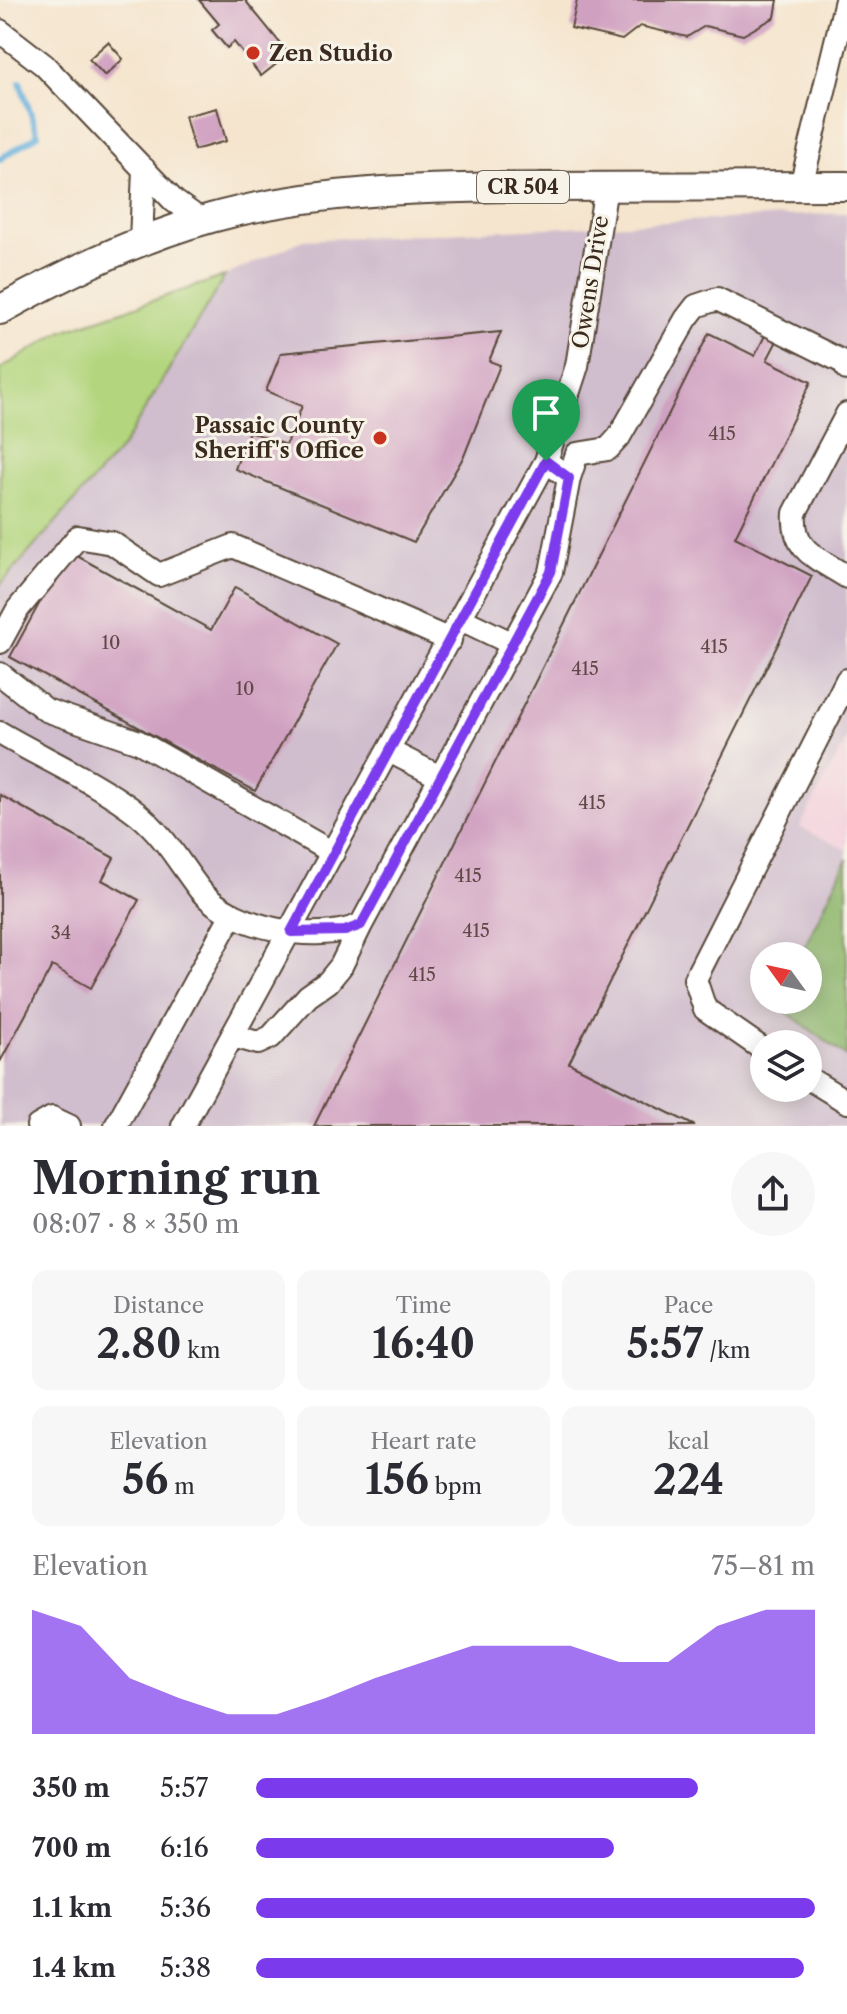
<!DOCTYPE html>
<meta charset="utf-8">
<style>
body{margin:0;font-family:"Libre Caslon Text",serif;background:#f7f7f7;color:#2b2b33;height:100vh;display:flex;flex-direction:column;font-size:30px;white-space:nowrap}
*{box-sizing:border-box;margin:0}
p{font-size:26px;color:#7c7c81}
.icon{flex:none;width:44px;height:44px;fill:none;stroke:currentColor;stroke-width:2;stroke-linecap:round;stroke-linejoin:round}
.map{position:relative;height:1126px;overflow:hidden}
.sheet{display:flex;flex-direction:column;background:#fff;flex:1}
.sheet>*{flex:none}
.needle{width:52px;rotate:303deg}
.tools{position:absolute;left:750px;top:942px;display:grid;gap:16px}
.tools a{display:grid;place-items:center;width:72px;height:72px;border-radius:50%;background:#fff;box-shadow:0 4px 20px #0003;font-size:40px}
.pin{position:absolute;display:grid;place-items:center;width:68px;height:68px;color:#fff;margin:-82px -34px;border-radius:50% 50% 50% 0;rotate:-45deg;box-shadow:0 0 8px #0007}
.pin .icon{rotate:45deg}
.round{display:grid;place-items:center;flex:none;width:84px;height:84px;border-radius:42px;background:#f7f7f7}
.summary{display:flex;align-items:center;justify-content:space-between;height:136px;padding:0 32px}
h1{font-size:44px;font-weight:700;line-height:60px}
.stats{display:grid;grid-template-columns:repeat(3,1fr);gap:12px;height:136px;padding:8px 32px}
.stats div{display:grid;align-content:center;border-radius:16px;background:#f7f7f7;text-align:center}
.stats b{font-size:40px;font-weight:700}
.stats small{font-size:22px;font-weight:400}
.stats p{font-size:22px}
.chart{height:224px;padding:16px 32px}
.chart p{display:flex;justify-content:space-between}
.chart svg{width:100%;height:144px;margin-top:8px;fill:#7c3aed;opacity:.7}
ul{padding:0 32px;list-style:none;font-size:26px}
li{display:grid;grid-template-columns:128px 96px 1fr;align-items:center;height:60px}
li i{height:20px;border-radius:10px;background:#7c3aed}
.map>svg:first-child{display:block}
.built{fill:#f4cfdd}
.industrial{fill:#d0bdcd;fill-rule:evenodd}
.green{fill:#b2d57d;stroke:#76804e;stroke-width:2}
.forest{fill:#8db66c;stroke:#647045;stroke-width:2}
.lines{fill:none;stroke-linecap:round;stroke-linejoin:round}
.stream{stroke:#65b0dd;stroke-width:6}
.building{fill:#d0a0c1}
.minor-casing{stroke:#574638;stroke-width:26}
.major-casing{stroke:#574638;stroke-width:32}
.minor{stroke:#fff;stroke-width:22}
.major{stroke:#fff;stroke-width:28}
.route-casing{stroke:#fff;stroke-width:16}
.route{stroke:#7c3aed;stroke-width:10}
.poi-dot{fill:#c8321e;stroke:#f7f3e8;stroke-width:3}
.labels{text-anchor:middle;stroke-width:6;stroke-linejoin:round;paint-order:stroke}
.number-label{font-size:18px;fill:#604847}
.shield{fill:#f7f3e8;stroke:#73665b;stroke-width:2}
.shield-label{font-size:20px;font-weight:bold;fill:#3b2a1e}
.poi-label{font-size:22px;font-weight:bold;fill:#3b2a1e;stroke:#f7f3e8;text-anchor:start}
.street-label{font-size:22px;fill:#3b2a1e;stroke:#f7f3e8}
</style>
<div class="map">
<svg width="847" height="1126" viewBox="0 0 847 1126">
<rect width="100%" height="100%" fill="#f7f3e8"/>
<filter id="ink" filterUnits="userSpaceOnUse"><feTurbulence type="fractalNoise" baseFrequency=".0125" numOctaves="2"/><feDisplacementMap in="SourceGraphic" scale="16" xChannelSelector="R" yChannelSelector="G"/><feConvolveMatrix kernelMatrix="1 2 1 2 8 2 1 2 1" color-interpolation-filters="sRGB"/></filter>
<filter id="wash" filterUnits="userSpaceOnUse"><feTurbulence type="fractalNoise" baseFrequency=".006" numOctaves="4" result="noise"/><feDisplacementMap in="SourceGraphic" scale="32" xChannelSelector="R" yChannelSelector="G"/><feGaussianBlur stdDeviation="1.8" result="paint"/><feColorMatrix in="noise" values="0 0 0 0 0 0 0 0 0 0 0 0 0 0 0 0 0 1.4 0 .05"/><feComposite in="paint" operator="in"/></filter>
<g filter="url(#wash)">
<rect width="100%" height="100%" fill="#f5e5ce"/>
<!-- built -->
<path class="built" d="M847,738V850L800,827Z"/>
<!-- industrial -->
<path class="industrial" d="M847,213V738L800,827L847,850V859L800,956H764V1000H779L777,1005L847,1057V1126H0V585L123,446L225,276L303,240ZM764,1044H808V1088H764Z"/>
<!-- green -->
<path class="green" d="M225,276L123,446L0,585V369L63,331Z"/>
<!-- forest -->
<path class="forest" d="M847,859V1057L777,1005L779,1000H808V956H800Z"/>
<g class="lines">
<!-- stream -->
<path class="stream" d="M0,159L38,135L20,82"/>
</g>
<g id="blocks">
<!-- building -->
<path class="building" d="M199,0H245L289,54L261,76L234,42L227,48L212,30L219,24Z
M577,0H778L775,17L743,35L705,26L687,37L640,26L622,40L571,28Z
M108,42L123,59L105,76L89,59Z
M217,108L226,141L194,150L185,116Z
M768,329L780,335L767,360L811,382L735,537L812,576L569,1063L695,1126H314L709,333L755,356Z
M501,332L489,361L500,365L464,456L414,542L235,469L249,431L286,445L302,406L266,391L281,353Z
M68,551L211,630L235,587L337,644L255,791L10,657Z
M0,795L114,858L102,880L139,900L91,988L52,966L0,1062Z"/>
</g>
</g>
<g filter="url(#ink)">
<use href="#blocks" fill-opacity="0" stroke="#574638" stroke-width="2"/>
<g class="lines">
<defs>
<path id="minor" d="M0,31L44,65L174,201L202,221
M801,186L846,0
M141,242L144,169
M847,414L795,513C792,552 818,558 847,577
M569,478L577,454L608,449L619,437L686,319L696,306L717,299L843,362L847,369
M461,619L513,644
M0,642L18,609L78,537L112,543L159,575L233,546L450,640
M0,674L46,710L139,742L333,853
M0,733C42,758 101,784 138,814C165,836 179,863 200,890C233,929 315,944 361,925L551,572L569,478L546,461
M389,751L440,777
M233,1036L258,1043L271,1037L308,996L328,982L341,966L361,925
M764,1050L705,1009L695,979L847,680
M808,1078L847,1102
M38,1126L52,1118L69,1126
M116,1126L232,914
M183,1126L546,461L577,366L606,187"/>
<path id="major" d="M0,310C66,273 138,238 211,218C316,189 424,188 531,187C636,186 742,187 847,186"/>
</defs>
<!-- minor casing -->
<use href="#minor" class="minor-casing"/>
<!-- major casing -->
<use href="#major" class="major-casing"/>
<!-- minor -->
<use href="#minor" class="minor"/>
<!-- major -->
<use href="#major" class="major"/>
</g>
</g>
<g class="lines" filter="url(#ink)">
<defs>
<path id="route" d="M546,461L569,478L551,572L361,925L345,931L291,932Z"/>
</defs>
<!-- route casing -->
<use href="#route" class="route-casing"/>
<!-- route -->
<use href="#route" class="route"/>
</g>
<!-- markers -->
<g class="poi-dot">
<circle cx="253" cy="53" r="8"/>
<circle cx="380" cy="438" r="8"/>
</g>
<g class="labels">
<!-- number labels -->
<g class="number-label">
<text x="722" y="440">415</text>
<text x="111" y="649">10</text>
<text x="714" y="653">415</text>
<text x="585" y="675">415</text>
<text x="245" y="695">10</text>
<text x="592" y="809">415</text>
<text x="468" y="882">415</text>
<text x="476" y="937">415</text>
<text x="61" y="939">34</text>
<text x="422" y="981">415</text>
</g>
<!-- shield labels -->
<rect class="shield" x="477" y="171" width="92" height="32" rx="6"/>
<g class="shield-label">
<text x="523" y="194">CR 504</text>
</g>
<!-- poi labels -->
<g class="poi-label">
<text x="269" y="61">Zen Studio</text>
<text x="364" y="433" text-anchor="end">Passaic County<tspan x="364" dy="25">Sheriff's Office</tspan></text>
</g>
<!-- street labels -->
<g class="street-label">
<text transform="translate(590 282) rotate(-81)" y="8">Owens Drive</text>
</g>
</g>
</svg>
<div class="tools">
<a><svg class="needle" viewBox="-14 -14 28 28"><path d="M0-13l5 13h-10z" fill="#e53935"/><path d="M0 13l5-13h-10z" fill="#7c7c81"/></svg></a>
<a><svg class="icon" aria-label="layers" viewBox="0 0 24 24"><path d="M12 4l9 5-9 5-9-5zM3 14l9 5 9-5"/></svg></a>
</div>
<div class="pin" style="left:546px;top:461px;background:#1e9e55"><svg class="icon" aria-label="arrive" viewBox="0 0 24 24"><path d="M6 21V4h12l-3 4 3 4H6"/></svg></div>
</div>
<section class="sheet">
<div class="summary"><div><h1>Morning run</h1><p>08:07 · 8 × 350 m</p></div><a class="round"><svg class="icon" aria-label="share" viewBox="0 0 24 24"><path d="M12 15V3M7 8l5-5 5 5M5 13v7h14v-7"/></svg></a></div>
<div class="stats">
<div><p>Distance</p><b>2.80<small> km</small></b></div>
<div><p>Time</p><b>16:40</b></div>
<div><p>Pace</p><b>5:57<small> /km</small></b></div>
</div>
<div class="stats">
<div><p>Elevation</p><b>56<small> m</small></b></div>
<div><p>Heart rate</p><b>156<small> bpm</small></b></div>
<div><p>kcal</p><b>224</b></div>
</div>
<div class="chart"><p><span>Elevation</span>75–81 m</p>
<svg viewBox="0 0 160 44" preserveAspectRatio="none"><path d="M0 44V6L10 11L20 27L30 33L40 38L50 38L60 33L70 27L80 22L90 17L100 17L110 17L120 22L130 22L140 11L150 6L160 6V44z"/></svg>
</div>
<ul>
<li><b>350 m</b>5:57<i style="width:79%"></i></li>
<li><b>700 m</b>6:16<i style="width:64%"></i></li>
<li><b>1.1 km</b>5:36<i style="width:100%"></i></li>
<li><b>1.4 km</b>5:38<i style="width:98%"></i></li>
</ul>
</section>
